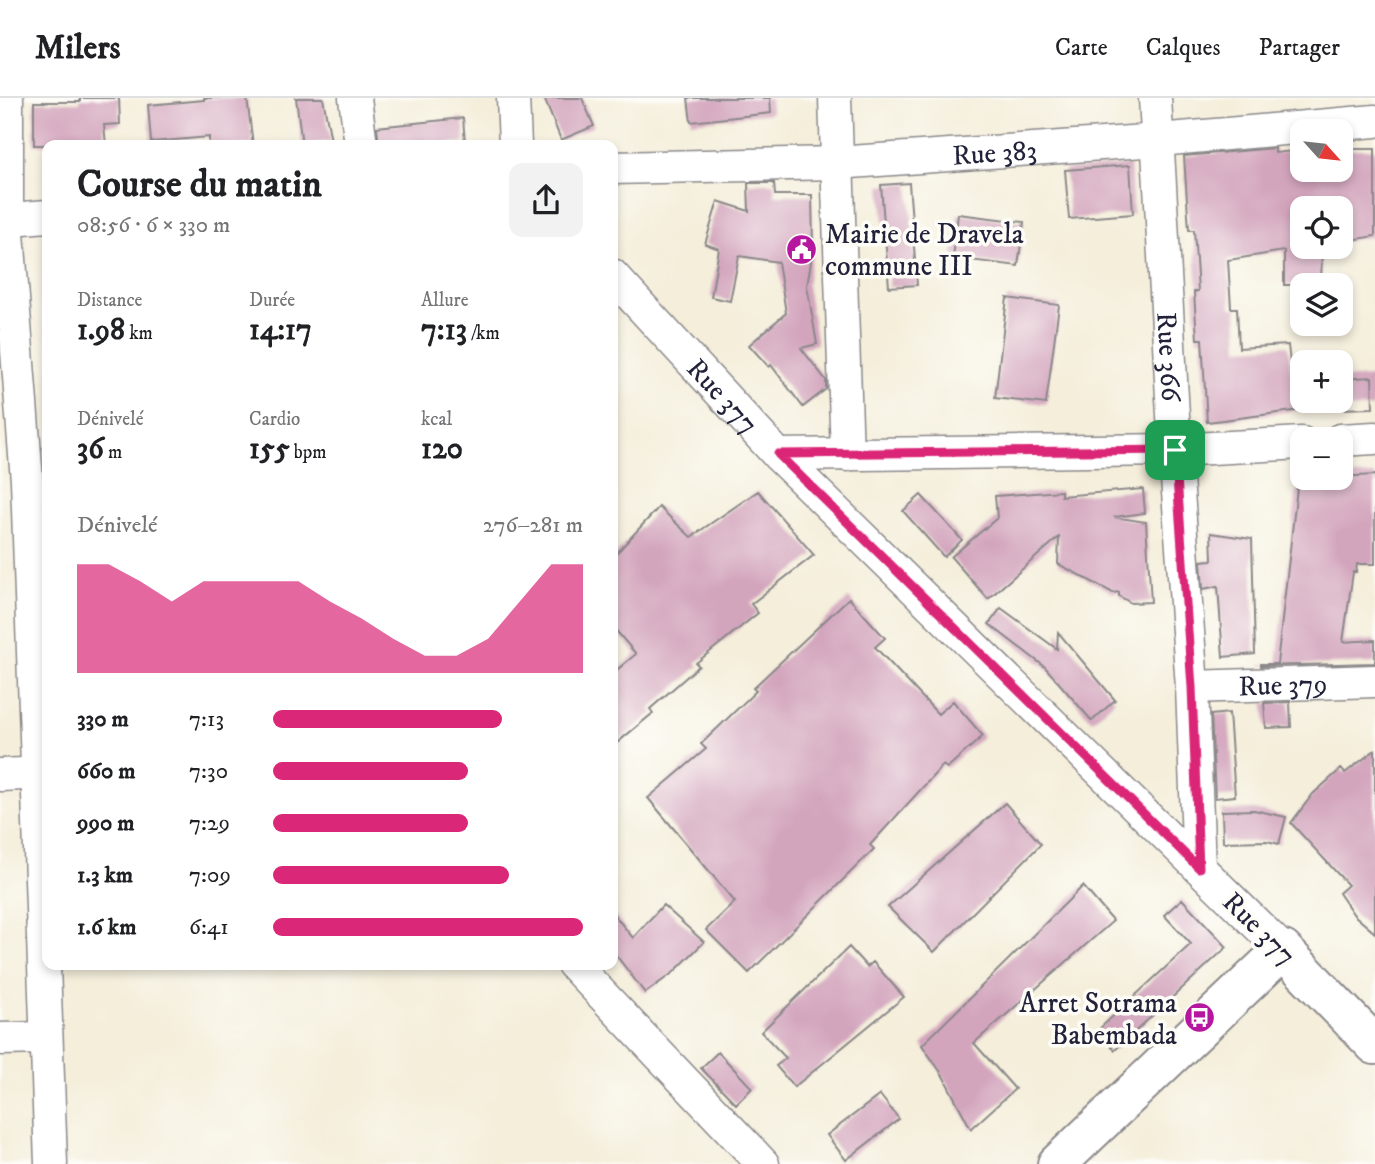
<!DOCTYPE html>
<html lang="fr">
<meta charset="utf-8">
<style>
body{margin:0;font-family:"IM FELL DW Pica",serif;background:#f2f2f2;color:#202124;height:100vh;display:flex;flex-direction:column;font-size:26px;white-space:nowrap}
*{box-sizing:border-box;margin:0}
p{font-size:23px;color:#757577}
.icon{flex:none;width:38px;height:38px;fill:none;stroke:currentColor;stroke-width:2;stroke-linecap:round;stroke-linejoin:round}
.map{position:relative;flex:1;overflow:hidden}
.drawer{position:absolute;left:42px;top:42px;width:576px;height:830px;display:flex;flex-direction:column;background:#fff;border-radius:14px;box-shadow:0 4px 10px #0003}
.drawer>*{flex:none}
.needle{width:46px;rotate:117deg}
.buttons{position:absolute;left:1290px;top:21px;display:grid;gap:14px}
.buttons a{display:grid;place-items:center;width:63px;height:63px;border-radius:14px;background:#fff;box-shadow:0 4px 10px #0003;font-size:35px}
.pin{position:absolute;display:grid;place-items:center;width:60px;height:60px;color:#fff;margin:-30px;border-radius:14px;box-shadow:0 4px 10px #0006}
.round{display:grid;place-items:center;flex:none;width:74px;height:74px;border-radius:14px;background:#f2f2f2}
.headline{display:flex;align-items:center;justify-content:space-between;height:119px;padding:0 35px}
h1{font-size:38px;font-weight:700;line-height:52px}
.stats{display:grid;grid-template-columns:repeat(3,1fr);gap:10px;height:119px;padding:7px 35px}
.stats div{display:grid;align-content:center}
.stats b{font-size:30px;font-weight:700}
.stats small{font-size:19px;font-weight:400}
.stats p{font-size:19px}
.chart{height:196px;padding:14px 35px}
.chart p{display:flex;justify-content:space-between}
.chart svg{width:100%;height:126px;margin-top:7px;fill:#db2777;opacity:.7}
ul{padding:0 35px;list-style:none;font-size:23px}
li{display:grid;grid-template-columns:112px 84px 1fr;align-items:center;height:52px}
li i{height:18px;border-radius:9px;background:#db2777}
header{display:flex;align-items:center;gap:42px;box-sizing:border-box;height:98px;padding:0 35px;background:#fff;border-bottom:2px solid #e0e0e0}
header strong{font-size:33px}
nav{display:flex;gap:38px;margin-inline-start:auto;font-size:24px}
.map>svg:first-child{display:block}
.building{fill:#d3a5bd}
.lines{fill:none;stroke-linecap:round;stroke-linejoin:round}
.minor-casing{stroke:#8b888a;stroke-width:35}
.secondary-casing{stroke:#8b888a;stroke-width:42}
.minor{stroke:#fff;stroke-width:32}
.secondary{stroke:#fff;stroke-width:38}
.route-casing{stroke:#fff;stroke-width:14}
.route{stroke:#db2777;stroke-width:9}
.labels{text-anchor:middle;stroke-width:7;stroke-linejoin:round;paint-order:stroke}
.street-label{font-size:28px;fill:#22223b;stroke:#fdfcf7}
.poi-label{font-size:28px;fill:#22223b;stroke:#fdfcf7;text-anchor:start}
</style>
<header>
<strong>Milers</strong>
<nav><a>Carte</a><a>Calques</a><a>Partager</a></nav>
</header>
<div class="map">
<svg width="1375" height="1066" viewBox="0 0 1375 1066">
<rect width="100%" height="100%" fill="#fdfcf7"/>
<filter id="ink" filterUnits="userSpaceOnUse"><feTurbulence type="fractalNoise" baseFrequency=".0143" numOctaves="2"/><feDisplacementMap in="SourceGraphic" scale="14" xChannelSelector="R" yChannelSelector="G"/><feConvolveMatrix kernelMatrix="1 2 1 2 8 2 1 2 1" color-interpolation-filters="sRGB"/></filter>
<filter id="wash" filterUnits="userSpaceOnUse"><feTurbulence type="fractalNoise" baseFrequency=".00686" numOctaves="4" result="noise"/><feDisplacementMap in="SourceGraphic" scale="28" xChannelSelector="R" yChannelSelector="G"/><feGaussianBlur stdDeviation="1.57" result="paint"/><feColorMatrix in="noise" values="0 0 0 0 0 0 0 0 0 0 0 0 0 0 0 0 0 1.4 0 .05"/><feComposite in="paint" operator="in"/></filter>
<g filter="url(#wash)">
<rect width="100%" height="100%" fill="#f4eeda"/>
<g id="blocks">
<!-- building -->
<path class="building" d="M80,0H119L120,26L104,27L106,47H34V4H80Z
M204,0H247L253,47H209V39L151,44L148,7L204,2Z
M296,0H323L331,43L302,47Z
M544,0H582L594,28L561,42Z
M688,0H770L771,15L691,24Z
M463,20L465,44L433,47H379L377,29Z
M1275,50V55L1302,52V72H1340V51H1375V138L1340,144V110H1302V149H1322L1321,187H1284V153L1228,162L1231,210H1237L1239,250L1288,247L1292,284L1302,283V303H1340V281L1372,279L1373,310L1302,312L1207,324L1202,241H1197L1194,194L1198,193L1194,132H1189L1184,58Z
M1130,67L1133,116L1069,121L1065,72Z
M748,85H774L775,97H812L813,151L807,188L817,246L801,250L826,282V291L803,309L771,267L769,269L749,247L786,215L778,164L739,158L730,203L711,199L719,151L705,146L718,103L749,113Z
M909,85L917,187L889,189L881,87Z
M958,116L1024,124L1018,168L953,160Z
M1007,200L1059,207L1046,306L995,300Z
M1375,377V466H1357L1356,474H1353L1343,544L1375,542V565L1261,568V566H1277L1298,381Z
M1143,391L1145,415L1114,419L1146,424L1151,504L1131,505L1119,498V494L1113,495L1058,466L1059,439L988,501L951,459L997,420L995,398L1061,393V398Z
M758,393L814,457L751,506L758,515L696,565L699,568L650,611L653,615L612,649V576L636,556L612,528V460L659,409L691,439Z
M921,397L962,442L944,459L903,413Z
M1211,435L1252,441L1255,556L1223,559L1218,488L1203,491L1201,463L1212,462Z
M849,500L885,540L875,549L938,616L953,603L983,638L947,670L943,667L870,747L874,751L749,875L706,832L735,804L648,700L706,651L701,646L756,593L753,590Z
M1001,510L1057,551L1058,534L1115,602L1092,623L1045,569L989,526Z
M1290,604L1291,629L1266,630L1264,605Z
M1229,615L1235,698L1215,700L1211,617Z
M1375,652V835L1354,817L1339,795L1348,787L1291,725L1313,696L1341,671L1345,675Z
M1005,705L1041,746L934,854L888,809Z
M1254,712L1286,719L1279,746L1267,743L1223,744L1222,713Z
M1083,788L1113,823L974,945L1015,991L971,1031L942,976L922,947Z
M1182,801L1227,849L1115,952L1098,932L1191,846L1164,817Z
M663,807L704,844L674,874L645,895L612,852V814L633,840Z
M849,849L867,869L873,864L904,899L794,989L776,968L786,960L761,934Z
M718,954L752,990L736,1006L701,970Z
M880,997L899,1021L846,1062L827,1037Z"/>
</g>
</g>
<g filter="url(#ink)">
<use href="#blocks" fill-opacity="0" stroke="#8b888a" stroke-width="2"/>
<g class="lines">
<defs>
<g id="minor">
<path d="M7,0V122L27,383L51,1066"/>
<path d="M355,0L361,47"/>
<path d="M513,0L515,47"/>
<path d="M835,0L847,357"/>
<path id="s1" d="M1155,0L1175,352L1192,589L1199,770"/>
<path id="s2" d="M612,70L837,65L1158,42L1375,23"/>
<path d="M0,122L47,118"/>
<path id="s3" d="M612,177L778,357L1283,852"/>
<path d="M1340,342L1375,340"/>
<path d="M778,357L1175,352L1302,345"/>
<path id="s4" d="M1192,589L1375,583"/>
<path d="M0,677L47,675"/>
<path d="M573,866L763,1066"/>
<path d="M0,941L46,940"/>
</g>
<path id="secondary" d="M1057,1066L1283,852L1375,947"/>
</defs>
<!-- minor casing -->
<use href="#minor" class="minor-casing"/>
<!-- secondary casing -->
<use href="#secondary" class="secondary-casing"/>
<!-- minor -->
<use href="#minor" class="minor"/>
<!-- secondary -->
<use href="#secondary" class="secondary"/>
</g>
</g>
<g class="lines" filter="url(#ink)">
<defs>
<path id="route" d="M1175,352L1192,589L1199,770L778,356Z"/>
</defs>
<!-- route casing -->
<use href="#route" class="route-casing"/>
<!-- route -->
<use href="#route" class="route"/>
</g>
<!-- icons -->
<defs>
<symbol id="civic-disc" viewBox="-11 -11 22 22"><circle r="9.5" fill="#b5179e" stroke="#fdfcf7"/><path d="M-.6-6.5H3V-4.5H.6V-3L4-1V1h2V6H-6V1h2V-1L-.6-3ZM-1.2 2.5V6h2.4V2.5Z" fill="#fff"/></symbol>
<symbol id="bus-disc" viewBox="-11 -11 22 22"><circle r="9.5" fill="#b5179e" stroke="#fdfcf7"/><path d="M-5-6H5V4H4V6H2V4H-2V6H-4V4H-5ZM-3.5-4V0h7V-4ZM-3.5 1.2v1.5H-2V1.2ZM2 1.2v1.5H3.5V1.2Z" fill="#fff"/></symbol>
</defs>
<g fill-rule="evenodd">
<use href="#civic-disc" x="784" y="134" width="35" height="35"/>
<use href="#bus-disc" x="1182" y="902" width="35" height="35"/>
</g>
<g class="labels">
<!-- street labels -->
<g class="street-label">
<text dy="10" stroke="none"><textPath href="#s2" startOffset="383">Rue 383</textPath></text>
<text dy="10" stroke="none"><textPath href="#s1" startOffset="259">Rue 366</textPath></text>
<text dy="10" stroke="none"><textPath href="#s3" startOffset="164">Rue 377</textPath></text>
<text dy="10" stroke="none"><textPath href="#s4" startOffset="91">Rue 379</textPath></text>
<text transform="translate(1260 830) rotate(45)" y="10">Rue 377</text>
</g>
<!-- poi labels -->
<g class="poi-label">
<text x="825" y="145">Mairie de Dravela<tspan x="825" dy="32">commune III</tspan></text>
<text x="1177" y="914" text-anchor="end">Arret Sotrama<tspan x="1177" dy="32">Babembada</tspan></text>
</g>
</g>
</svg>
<div class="buttons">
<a><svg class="needle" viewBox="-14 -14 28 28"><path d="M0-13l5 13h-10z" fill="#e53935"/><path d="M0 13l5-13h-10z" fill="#757577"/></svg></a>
<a><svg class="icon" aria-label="locate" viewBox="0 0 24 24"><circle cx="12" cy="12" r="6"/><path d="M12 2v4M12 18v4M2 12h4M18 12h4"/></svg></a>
<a><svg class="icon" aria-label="layers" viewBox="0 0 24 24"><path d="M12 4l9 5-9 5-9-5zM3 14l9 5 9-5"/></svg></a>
<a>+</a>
<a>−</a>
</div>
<div class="pin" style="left:1175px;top:352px;background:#1e9e55"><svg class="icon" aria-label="arrive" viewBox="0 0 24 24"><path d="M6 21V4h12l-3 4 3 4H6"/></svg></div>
<section class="drawer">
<div class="headline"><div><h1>Course du matin</h1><p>08:56 · 6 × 330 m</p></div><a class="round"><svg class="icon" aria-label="share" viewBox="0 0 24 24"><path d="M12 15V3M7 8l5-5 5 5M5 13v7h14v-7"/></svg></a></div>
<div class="stats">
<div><p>Distance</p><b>1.98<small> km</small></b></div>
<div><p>Durée</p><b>14:17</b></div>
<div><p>Allure</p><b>7:13<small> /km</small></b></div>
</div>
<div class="stats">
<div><p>Dénivelé</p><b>36<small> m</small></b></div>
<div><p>Cardio</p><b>155<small> bpm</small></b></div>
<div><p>kcal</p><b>120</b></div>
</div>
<div class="chart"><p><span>Dénivelé</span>276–281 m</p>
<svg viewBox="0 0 160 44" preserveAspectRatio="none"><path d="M0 44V6L10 6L20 12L30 19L40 12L50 12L60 12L70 12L80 19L90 25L100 32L110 38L120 38L130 32L140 19L150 6L160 6V44z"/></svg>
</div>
<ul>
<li><b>330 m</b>7:13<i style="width:74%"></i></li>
<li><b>660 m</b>7:30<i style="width:63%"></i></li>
<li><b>990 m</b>7:29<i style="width:63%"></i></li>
<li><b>1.3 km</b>7:09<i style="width:76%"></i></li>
<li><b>1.6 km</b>6:41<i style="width:100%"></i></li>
</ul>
</section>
</div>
